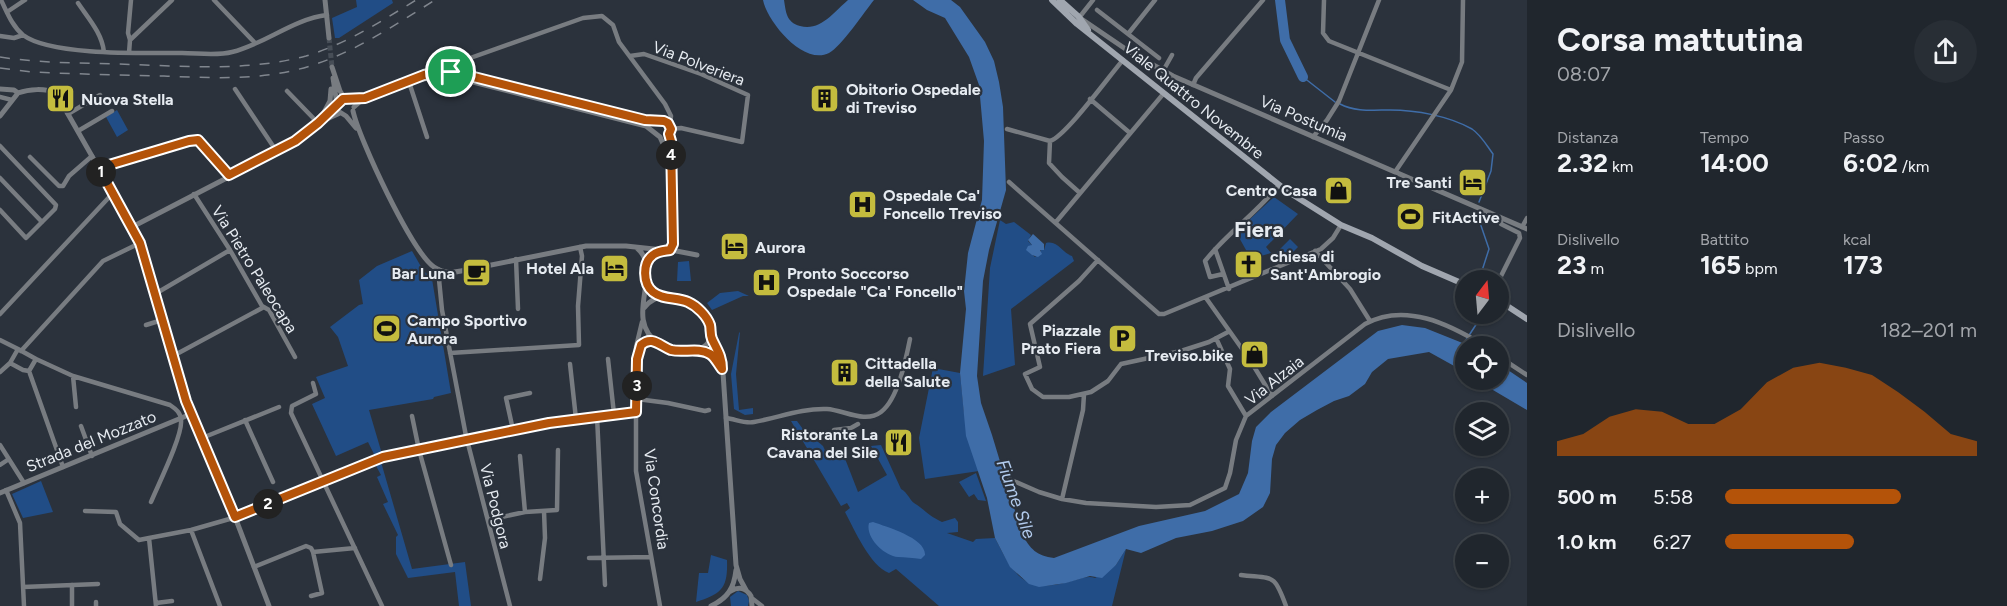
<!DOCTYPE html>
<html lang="it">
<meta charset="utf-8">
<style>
body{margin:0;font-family:Figtree,sans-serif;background:#282e35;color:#f1f3f6;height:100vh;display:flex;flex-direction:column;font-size:22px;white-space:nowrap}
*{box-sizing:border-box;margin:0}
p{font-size:20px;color:#a2a5aa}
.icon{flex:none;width:33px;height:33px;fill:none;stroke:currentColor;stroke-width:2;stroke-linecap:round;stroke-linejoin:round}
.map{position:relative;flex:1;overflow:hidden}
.drawer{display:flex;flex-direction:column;background:#20262d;width:480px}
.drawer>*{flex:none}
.needle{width:39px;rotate:16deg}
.tools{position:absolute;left:1455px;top:270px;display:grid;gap:12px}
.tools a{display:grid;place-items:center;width:54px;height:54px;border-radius:50%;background:#20262d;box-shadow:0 2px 4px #0004,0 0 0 2px #3d4349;font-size:30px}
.pin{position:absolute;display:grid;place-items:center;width:51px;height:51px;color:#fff;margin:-26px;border:3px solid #fff;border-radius:50%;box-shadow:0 2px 6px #0007}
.km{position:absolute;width:30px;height:30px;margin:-15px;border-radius:50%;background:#222;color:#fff;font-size:16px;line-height:30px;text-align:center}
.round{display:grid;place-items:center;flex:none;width:63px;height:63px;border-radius:32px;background:#282e35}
.overview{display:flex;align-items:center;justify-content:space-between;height:102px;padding:0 30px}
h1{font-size:33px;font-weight:700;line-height:45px}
.stats{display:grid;grid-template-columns:repeat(3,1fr);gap:9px;height:102px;padding:6px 30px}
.stats div{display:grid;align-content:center}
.stats b{font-size:26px;font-weight:700}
.stats small{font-size:16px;font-weight:400}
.stats p{font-size:16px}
.chart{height:168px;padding:12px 30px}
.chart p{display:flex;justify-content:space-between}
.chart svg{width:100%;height:108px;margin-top:6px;fill:#b45309;opacity:.7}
ul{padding:0 30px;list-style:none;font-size:20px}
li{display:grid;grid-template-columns:96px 72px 1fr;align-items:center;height:45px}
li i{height:15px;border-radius:8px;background:#b45309}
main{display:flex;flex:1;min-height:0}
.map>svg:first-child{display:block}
.green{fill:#214d86}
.water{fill:#3f6da8}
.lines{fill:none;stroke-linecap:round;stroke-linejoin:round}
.stream{stroke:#3f6da8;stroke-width:1.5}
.river{stroke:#3f6da8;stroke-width:10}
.tertiary-tunnel{stroke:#474e57;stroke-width:5;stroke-dasharray:5 2.5;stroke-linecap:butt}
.minor{stroke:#787c81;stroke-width:4.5}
.tertiary{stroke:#787c81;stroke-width:5}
.secondary{stroke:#a0a6af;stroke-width:6}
.rail{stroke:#80868e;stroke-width:1.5;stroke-dasharray:10 10;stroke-linecap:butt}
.route-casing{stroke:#fff;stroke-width:12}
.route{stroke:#b45309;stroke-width:8}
.labels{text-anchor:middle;stroke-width:4.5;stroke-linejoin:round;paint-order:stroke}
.street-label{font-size:16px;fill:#e6ebf1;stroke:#2b323c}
.poi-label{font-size:16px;font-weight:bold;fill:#e6ebf1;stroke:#2b323c;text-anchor:start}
.water-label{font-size:18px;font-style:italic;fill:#b3ccee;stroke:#2b323c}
.district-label{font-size:22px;font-weight:bold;fill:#e6ebf1;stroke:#2b323c}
</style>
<main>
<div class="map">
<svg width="1527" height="606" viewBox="0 0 1527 606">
<rect width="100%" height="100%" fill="#2b323c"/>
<!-- green -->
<path class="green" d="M356,0H392L393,3L339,38H335L332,18L357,7Z
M117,110L128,130L117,137L106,117Z
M1274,197L1298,214L1266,247L1271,253L1251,259L1236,232Z
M1000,220L1006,224L1014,222L1031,235L1028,241L1032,245L1027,250L1035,257L1041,252L1040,249L1044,250L1046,243C1058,240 1062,253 1072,256L1074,261L1011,309L1015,365L983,376L990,268Z
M1290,239L1298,247L1283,262L1275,254Z
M412,251L423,270L432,279L451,393L434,397L433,399L369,410L382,454L375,456L368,442L336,456L312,404L325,398L316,377L348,366L338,337L330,327L359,305L363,304L359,280L377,266Z
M689,261L691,281H677L678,262Z
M738,291L749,296H743L712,310L707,303L720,293Z
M740,332L736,374L739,410L753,408V414L745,415L734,409L731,374L739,333Z
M933,368L960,373L964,413L979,471L925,479L919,438Z
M791,421H797L808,436L816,440L823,446L829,459L844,456L858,492L887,475L871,446L881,445L901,489C908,493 909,499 914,503C925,510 929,516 942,522L955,518L958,522V532L947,533L973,542L976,539L995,538C1014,575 1024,594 1068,582C1077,580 1087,575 1095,578L1116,565L1126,549L1112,606H939L896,569L889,573C870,566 854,529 845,512L850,508L847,503L841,506Z
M381,462L412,569L465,562L471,606H459L455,572L408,578L396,554V537L398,535L383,504L388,502L377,477L381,475L375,464Z
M976,473L986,501L978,500L974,494L969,497L959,482Z
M41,481L53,512L23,518L12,494Z
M711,555L727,560C728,588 722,594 696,602L699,573H708Z
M738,591L747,595L749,601L748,606H731L730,597Z"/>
<!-- water -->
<path class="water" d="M763,0H784C786,12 786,22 800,26C820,32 835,11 848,0H874C865,11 841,47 829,53C803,66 767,21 763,0Z
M913,0H951L960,7L985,42L994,61L999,82L1003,107L1006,190L989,250L983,281L977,376L981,403L992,435L1022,534C1030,549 1037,556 1054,558L1139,526L1205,511L1239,494L1248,473L1252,441L1256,427L1271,412L1378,331L1402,325L1425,328L1470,346H1466L1465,372L1429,352L1388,359L1372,372L1365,384L1349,396L1334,401L1317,410L1300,420L1285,433L1276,445L1272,459L1270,493L1263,507L1243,521L1212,531L1176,538L1141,553L1126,549L1116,565L1102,578L1090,576L1066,583L1039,587L1029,584L1010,567L995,538L987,498L966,436L960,373L966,309L964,291L968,253L982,200L984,141L979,85L969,57L945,18L927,10Z
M1033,234L1044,244V250H1040L1042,254L1038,257L1032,255L1026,250L1028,246L1032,245L1028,240Z
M1499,364L1527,383V410L1476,380H1498Z
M873,522C887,527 926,538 925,555L921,559C913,558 905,557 898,557C884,556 865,537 869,523Z"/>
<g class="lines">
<!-- stream -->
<path class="stream" d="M1303,77L1335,102
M1340,104C1355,112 1373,110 1390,110C1416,110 1449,116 1472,129C1481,135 1487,146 1493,154L1491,171L1479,202
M1477,214L1489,249L1479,280
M1464,343L1483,314"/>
<!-- river -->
<path class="river" d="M1280,0L1285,40L1303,77"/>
<!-- tertiary-tunnel -->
<path class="tertiary-tunnel" d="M329,38L332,67"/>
<!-- minor -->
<path class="minor" d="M1,0C7,12 12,26 23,35C51,56 145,53 182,53C198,53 217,56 232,52C265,44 293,19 327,15
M214,0L255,43
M1324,0L1323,33L1329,41L1451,90
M78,3C88,18 102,33 104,52
M1097,10L1159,58
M7,12L25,0
M1078,19L1093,0
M1128,34L1155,0
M0,36L14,38L23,35
M130,40L128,33L131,0
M129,53L130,40L172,0
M630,56L644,54L701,74L748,95L742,142L681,128L671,129
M1163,71L1172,55
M431,72L583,18L602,16L613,25L619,42L665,104L671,116L670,124
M454,75L466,61
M409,82L427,137
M1193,85L1196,78L1263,0
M235,89L277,152
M287,91L318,123
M0,97L12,100
M1090,99L1130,133
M68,114L100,95
M1007,129L1050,141C1066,136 1109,76 1123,60
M78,131L112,111
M1313,137L1327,120L1339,101L1379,0
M1050,141L1049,163L1062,177L1080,193
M0,146L56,205L55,209L26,238L0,210
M30,157L59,186H63L69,176L92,156
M99,169L195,139L201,141L229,175
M1395,172L1451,90L1462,62L1463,0
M0,178L42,222
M1009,182L1159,314H1164L1321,249L1333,238L1341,225
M194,194L230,250L262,306L269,310L295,357
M1056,222L1164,93
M1522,227L1527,218
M1215,249L1229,289
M1315,251L1350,289L1370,321
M516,259L518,309
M1098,260L1079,281L1030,324L1040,367L1025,374L1032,389L1043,397H1069L1091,392L1108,381L1121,364L1181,351L1209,342L1228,332
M438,269L442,310L466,436L510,606
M1223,274L1210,277L1205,261C1227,233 1257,213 1279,185
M1498,282L1520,238L1519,233L1501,224V218
M155,294L230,250
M1206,298L1250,360L1272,396
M0,314L113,193
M642,322L636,347V471L660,606
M146,325L162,320
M1216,338L1230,369L1228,386L1246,416
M0,340L18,349
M18,349L36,359L29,371L23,370L10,363Z
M21,351L103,261L140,243
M450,353L579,345L578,306L582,256L580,247
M638,354L642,344L655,341
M173,356L264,307
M1498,356L1527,375
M36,359L73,376L170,405C176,409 181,413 181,420C183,435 158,485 151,502
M608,359L614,414
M570,364L576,419
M29,371L63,467
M0,372L10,363
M73,376L76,407
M313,383L316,394L292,406L291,413L382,606
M637,399L668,403L705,411L709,410
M412,416L419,450L451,565
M597,416L605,585
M726,418C735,419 745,424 754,422C778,418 801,408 827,409C844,410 865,424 881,412C898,399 906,359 910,339
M245,420L273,482
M81,426L92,456
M513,430L506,398L530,393
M834,430L851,428L858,424
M202,438L279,407
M0,445L24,483
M520,456L525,512
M0,465L9,459
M1009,479L1039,492L1062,499L1086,503L1156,507L1190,505L1225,488L1230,473L1236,440L1246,416L1365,324C1405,302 1449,324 1485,346
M6,490L20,523L24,606
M1062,499L1083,410L1084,394
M85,511L116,512L120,524L139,540L149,538
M488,520L525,512L557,510L558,450
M191,530L220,606
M589,558L651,557
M254,567L306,546L311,548L313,552L355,548
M1241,575C1274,579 1274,573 1286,606
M540,579L545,538L544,511
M72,585V606
M23,587L98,584
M311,596L322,593L313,552
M753,599L762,606
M96,602V606
M156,603L172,601
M156,606L149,538L191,530L240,516L383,457L550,423L636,412"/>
<!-- tertiary -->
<path class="tertiary" d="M325,0L329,38
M1080,18L1130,52L1173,76L1527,229
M332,67L340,91L345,99L365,98L411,82
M333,78L338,111L346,116L356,128
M423,79L441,77L461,79L646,126L660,137L669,157
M409,82L431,73H456L645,121L668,123L671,129L669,134L671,141L673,243L671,249
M0,89L14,90L18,93C29,89 45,88 56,93L138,237L188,407L235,517L269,606
M354,107L364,98
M353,111C359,139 412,252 434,267C442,273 452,273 461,271L586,246H626L663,250
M0,116L18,93
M319,122L330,101L331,89
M132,227L277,152L318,123L340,113
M637,248C665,272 621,318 659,344C668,350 679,352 689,351C746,345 677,267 644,308
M671,250L697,255
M646,266L652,255L662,251
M647,284L654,293L663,297
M710,333L722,358L736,565L740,579L746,590
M697,350L711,354L720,367
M0,493L191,414
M731,591C739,586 746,588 751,596L752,606
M711,606C728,598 734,588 736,570"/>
<!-- secondary -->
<path class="secondary" d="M1052,0L1077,24L1287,191L1341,225L1372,238L1422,266L1466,285
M1060,0L1079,17L1088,30
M1498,300L1527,319"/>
<!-- rail -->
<path class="rail" d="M0,57C39,63 79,63 119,64C180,66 246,72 306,56C346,44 380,22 416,0
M0,68L32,72C76,74 120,75 164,76C213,78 262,81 310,66C355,52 395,25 435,0"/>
</g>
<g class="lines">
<defs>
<path id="route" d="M439,72L462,74L645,120L664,121L668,123L671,129L669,134L671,141L673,244L670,250C664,251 658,251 653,255C642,263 643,284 653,292C663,300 677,297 688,302C697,306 707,316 710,325C711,330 710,334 712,339C717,350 722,356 722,369C718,364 715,357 710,354C698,347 684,353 671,350C660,346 652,335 641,345L637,359L636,412L549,423L383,457L235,517L186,401L140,243L99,168L189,141L198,140L229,175L295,141L318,123L343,99L365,98L424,75Z"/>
</defs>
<!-- route casing -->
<use href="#route" class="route-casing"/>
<!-- route -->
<use href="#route" class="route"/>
</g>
<!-- icons -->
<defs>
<symbol id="building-square" viewBox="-11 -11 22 22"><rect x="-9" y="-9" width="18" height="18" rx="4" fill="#c4bc3e" stroke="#2b323c"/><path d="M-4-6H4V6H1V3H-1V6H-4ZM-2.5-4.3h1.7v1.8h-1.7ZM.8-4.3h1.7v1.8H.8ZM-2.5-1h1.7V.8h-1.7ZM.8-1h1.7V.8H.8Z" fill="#111"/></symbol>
<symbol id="restaurant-square" viewBox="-11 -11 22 22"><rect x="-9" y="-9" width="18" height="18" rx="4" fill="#c4bc3e" stroke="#2b323c"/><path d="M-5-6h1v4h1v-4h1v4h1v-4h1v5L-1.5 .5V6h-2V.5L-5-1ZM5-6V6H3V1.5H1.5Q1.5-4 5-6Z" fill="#111"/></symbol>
<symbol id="hotel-square" viewBox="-11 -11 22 22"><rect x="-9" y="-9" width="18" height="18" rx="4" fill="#c4bc3e" stroke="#2b323c"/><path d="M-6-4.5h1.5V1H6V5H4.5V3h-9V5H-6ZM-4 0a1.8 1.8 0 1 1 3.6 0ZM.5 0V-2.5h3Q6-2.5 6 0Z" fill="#111"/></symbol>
<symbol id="shop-square" viewBox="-11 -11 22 22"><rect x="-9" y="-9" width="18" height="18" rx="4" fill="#c4bc3e" stroke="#2b323c"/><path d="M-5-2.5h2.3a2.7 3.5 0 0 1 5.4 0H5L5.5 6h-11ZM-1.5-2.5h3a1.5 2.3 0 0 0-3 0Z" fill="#111"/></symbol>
<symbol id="hospital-square" viewBox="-11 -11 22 22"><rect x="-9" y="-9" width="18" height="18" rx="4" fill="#c4bc3e" stroke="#2b323c"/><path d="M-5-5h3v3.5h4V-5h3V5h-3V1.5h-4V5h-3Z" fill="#111"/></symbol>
<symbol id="stadium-square" viewBox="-11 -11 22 22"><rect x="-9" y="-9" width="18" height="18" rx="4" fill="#c4bc3e" stroke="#2b323c"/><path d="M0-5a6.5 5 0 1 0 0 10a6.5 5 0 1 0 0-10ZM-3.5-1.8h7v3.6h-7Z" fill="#111"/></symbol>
<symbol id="church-square" viewBox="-11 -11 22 22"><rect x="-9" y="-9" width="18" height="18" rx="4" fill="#c4bc3e" stroke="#2b323c"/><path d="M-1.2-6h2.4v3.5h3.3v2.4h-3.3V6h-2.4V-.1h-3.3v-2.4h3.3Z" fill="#111"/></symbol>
<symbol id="cafe-square" viewBox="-11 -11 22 22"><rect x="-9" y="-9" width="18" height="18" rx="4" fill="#c4bc3e" stroke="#2b323c"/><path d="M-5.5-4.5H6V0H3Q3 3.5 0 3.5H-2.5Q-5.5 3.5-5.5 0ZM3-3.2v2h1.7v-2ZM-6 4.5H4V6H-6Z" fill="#111"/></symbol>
<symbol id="parking-square" viewBox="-11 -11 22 22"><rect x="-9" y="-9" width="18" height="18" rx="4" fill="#c4bc3e" stroke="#2b323c"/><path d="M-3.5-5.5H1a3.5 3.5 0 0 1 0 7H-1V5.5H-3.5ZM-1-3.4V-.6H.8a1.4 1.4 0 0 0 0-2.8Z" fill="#111"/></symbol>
</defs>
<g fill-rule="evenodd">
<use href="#building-square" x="808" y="82" width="33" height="33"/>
<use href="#restaurant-square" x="44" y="82" width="33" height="33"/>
<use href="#hotel-square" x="1456" y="166" width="33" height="33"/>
<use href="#shop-square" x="1322" y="174" width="33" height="33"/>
<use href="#hospital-square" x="846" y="188" width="33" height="33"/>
<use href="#stadium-square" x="1394" y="200" width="33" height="33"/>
<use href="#hotel-square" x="718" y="230" width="33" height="33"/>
<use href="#church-square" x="1232" y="248" width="33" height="33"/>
<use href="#hotel-square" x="598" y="252" width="33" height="33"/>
<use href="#cafe-square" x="460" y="256" width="33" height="33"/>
<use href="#hospital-square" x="750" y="266" width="33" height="33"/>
<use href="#stadium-square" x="370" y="312" width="33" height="33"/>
<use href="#parking-square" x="1106" y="322" width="33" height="33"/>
<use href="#shop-square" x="1238" y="338" width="33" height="33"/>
<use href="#building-square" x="828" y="356" width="33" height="33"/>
<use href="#restaurant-square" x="882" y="426" width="33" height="33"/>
</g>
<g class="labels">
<!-- street labels -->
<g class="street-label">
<text transform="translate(699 63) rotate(21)" y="6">Via Polveriera</text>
<text transform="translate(1194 100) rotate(39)" y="6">Viale Quattro Novembre</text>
<text transform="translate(1304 118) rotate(23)" y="6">Via Postumia</text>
<text transform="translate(255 269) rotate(58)" y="6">Via Pietro Paleocapa</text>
<text transform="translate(1274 380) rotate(-38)" y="6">Via Alzaia</text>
<text transform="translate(91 441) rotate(-22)" y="6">Strada del Mozzato</text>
<text transform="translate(657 499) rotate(82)" y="6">Via Concordia</text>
<text transform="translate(496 506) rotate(76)" y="6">Via Podgora</text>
</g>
<!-- poi labels -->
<g class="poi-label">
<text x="846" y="95">Obitorio Ospedale<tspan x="846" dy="18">di Treviso</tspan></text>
<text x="81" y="105">Nuova Stella</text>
<text x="1452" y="188" text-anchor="end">Tre Santi</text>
<text x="1317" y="196" text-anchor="end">Centro Casa</text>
<text x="883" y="201">Ospedale Ca'<tspan x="883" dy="18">Foncello Treviso</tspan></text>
<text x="1432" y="223">FitActive</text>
<text x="755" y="253">Aurora</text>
<text x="1270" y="262">chiesa di<tspan x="1270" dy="18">Sant'Ambrogio</tspan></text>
<text x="594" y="274" text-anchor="end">Hotel Ala</text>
<text x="455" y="279" text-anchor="end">Bar Luna</text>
<text x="787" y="279">Pronto Soccorso<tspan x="787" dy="18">Ospedale "Ca' Foncello"</tspan></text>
<text x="407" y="326">Campo Sportivo<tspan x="407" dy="18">Aurora</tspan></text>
<text x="1101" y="336" text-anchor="end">Piazzale<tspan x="1101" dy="18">Prato Fiera</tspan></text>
<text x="1233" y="361" text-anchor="end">Treviso.bike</text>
<text x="865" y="369">Cittadella<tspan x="865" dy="18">della Salute</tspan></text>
<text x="878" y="440" text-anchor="end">Ristorante La<tspan x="878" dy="18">Cavana del Sile</tspan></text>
</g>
<!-- water labels -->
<g class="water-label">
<text transform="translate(1016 499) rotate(70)" y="6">Fiume Sile</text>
</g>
<!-- district labels -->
<g class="district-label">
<text x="1259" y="237">Fiera</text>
</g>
</g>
</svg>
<div class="tools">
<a><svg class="needle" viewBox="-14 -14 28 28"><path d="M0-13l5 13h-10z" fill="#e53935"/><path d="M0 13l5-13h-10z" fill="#a2a5aa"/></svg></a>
<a><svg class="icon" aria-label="locate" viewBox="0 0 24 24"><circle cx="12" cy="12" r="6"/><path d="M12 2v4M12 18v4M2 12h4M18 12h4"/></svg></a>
<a><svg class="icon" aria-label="layers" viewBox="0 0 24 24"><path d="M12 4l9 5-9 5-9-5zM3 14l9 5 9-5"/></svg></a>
<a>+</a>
<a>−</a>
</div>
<div class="pin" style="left:451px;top:72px;background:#1e9e55"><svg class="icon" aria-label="arrive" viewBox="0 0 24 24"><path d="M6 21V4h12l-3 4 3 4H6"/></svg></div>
<b class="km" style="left:101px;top:172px">1</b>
<b class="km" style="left:268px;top:504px">2</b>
<b class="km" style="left:637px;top:386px">3</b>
<b class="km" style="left:671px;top:155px">4</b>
</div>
<section class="drawer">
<div class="overview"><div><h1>Corsa mattutina</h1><p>08:07</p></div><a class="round"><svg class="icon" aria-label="share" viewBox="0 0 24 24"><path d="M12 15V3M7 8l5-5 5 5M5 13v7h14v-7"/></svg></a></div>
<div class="stats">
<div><p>Distanza</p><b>2.32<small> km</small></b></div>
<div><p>Tempo</p><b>14:00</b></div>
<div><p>Passo</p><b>6:02<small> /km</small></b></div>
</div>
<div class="stats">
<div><p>Dislivello</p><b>23<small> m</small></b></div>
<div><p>Battito</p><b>165<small> bpm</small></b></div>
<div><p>kcal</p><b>173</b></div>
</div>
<div class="chart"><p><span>Dislivello</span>182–201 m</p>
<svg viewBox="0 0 160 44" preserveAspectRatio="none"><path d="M0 44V38L10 35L20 28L30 25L40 26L50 31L60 31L70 25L80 14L90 8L100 6L110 8L120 11L130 18L140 26L150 35L160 38V44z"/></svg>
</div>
<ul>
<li><b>500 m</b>5:58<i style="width:70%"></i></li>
<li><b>1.0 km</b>6:27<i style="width:51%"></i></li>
</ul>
</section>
</main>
